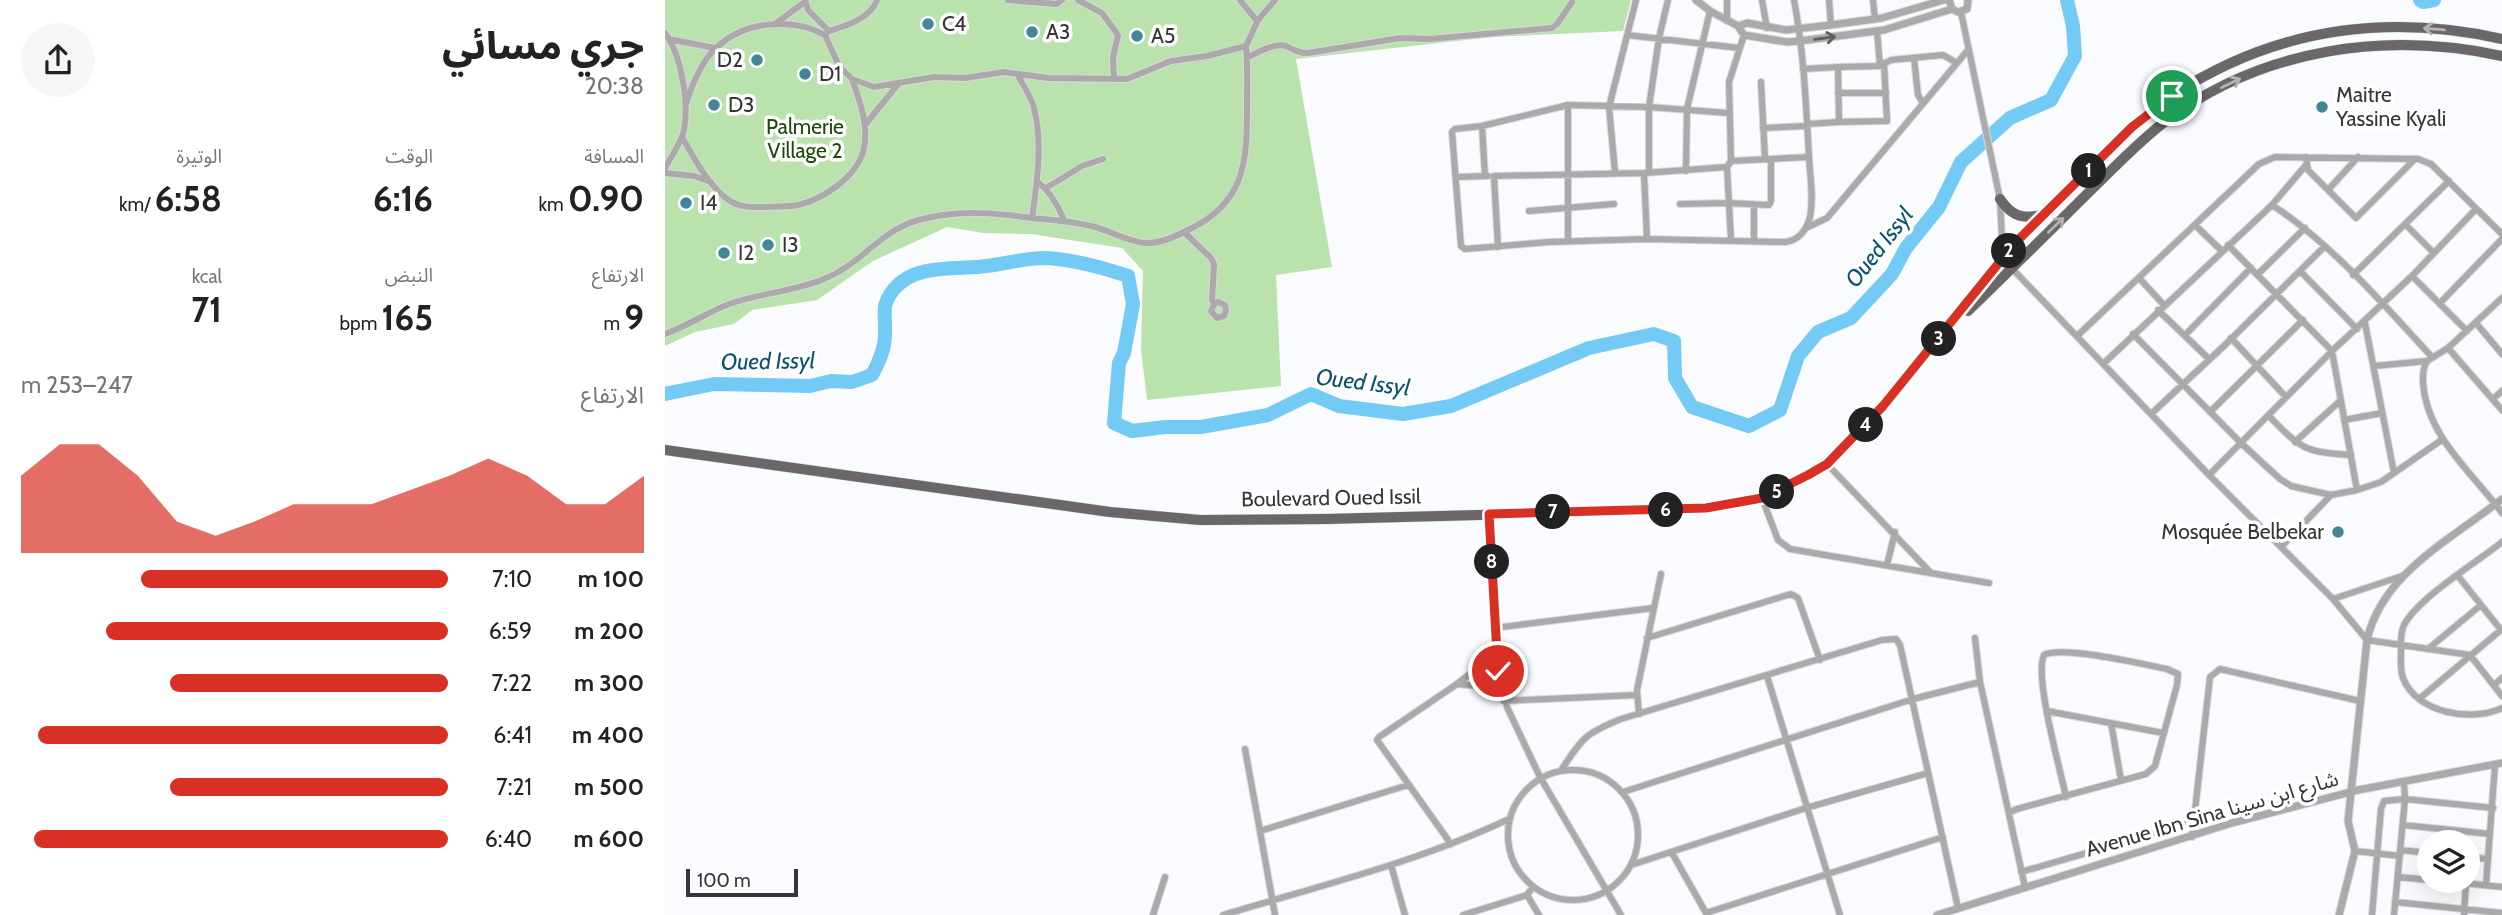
<!DOCTYPE html>
<html lang="ar">
<meta charset="utf-8">
<style>
body{margin:0;font-family:Cabin,"Noto Sans Arabic",sans-serif;background:#f6f6f6;color:#222;direction:rtl;height:100vh;display:flex;flex-direction:column;font-size:26px;white-space:nowrap}
*{box-sizing:border-box;margin:0}
p{font-size:23px;color:#767676}
.icon{flex:none;width:38px;height:38px;fill:none;stroke:currentColor;stroke-width:2;stroke-linecap:round;stroke-linejoin:round}
.map{position:relative;flex:1;overflow:hidden;direction:ltr}
.side{display:flex;flex-direction:column;background:#fff;width:665px}
.side>*{flex:none}
.tools{position:absolute;left:1752px;top:830px;display:grid;gap:14px}
.tools a{display:grid;place-items:center;width:63px;height:63px;border-radius:50%;background:#fff;box-shadow:0 7px 28px #0002;font-size:35px}
.scale{position:absolute;left:21px;bottom:18px;width:112px;box-sizing:border-box;padding-left:7px;border:4px solid #363638;border-top:0;font-size:19px;line-height:24px;white-space:nowrap;color:#363638;-webkit-text-stroke:5px #fff;paint-order:stroke}
.pin{position:absolute;display:grid;place-items:center;width:60px;height:60px;color:#fff;margin:-30px;border:4px solid #fff;border-radius:50%;box-shadow:0 2px 7px #0007}
.km{position:absolute;width:35px;height:35px;margin:-18px;border-radius:50%;background:#222;color:#fff;font-size:19px;line-height:35px;text-align:center}
.round{display:grid;place-items:center;flex:none;width:74px;height:74px;border-radius:37px;background:#f6f6f6}
.headline{display:flex;align-items:center;justify-content:space-between;height:119px;padding:0 21px}
h1{font-size:38px;font-weight:800;line-height:52px}
.stats{display:grid;grid-template-columns:repeat(3,1fr);gap:10px;height:119px;padding:7px 21px}
.stats div{display:grid;align-content:center}
.stats b{font-size:35px;font-weight:800}
.stats small{font-size:19px;font-weight:400}
.stats p{font-size:19px}
.chart{height:196px;padding:14px 21px}
.chart p{display:flex;justify-content:space-between}
.chart svg{width:100%;height:126px;margin-top:7px;fill:#d93025;opacity:.7}
ul{padding:0 21px;list-style:none;font-size:23px}
li{display:grid;grid-template-columns:112px 84px 1fr;align-items:center;height:52px}
li i{height:18px;border-radius:9px;background:#d93025}
main{display:flex;flex:1;min-height:0}
.map>svg:first-child{display:block}
.green{fill:#bae2ad}
.lines{fill:none;stroke-linecap:round;stroke-linejoin:round}
.river{stroke:#73caf4;stroke-width:14}
.minor-casing{stroke:#d7d8db;stroke-width:8}
.tertiary-casing{stroke:#d7d8db;stroke-width:9}
.primary-casing{stroke:#d7d8db;stroke-width:11}
.minor{stroke:#aca9aa;stroke-width:6}
.tertiary{stroke:#aca9aa;stroke-width:7}
.primary{stroke:#6b6667;stroke-width:10}
.oneway{stroke:#b5b2b3}
.oneway2{stroke:#5f5e60}
.route-casing{stroke:#fff;stroke-width:14}
.route{stroke:#d93025;stroke-width:9}
.poi-dot{fill:#438697;stroke:#fff;stroke-width:2.5}
.labels{text-anchor:middle;stroke-width:7;stroke-linejoin:round;paint-order:stroke}
.poi-label{font-size:21px;fill:#363638;stroke:#fff;text-anchor:start}
.park-label{font-size:21px;fill:#1d4a07;stroke:#fff}
.street-label{font-size:21px;fill:#363638;stroke:#fff}
.water-label{font-size:23px;font-style:italic;fill:#09536f;stroke:#fff}
</style>
<main>
<div class="map">
<svg width="1837" height="915" viewBox="0 0 1837 915">
<rect width="100%" height="100%" fill="#fafbff"/>
<!-- green -->
<path class="green" d="M0,0H966L958,31L827,37L631,59L667,267L611,275L616,386L482,400L476,349L478,271L457,248L366,234L318,233L282,227L208,261L152,300L87,310L69,324L30,332L0,346Z"/>
<g class="lines">
<!-- river -->
<path class="river" d="M1755,0L1758,2L1769,0
M0,394L49,384L145,386L166,381L187,382L207,375C214,362 220,349 220,334C221,314 215,307 229,289C251,263 292,270 321,266C340,264 360,258 379,258C408,259 436,267 463,276L468,304L459,353L454,363L449,423L467,431L500,427H536L603,415L646,394L674,406L738,414L786,406L924,348L989,334L1009,341L1010,378L1027,407L1084,426L1115,410L1133,356L1153,332L1186,318L1227,274L1241,248L1274,207L1296,162L1345,118L1386,100L1410,56L1408,26L1402,0"/>
<defs>
<path id="minor" d="M140,0L143,10L164,31L160,35L174,66L187,79L209,87L269,77L300,78L339,72L383,78L462,79L506,61L542,56L581,46L593,20L610,0
M343,0L392,4L397,0
M413,0L437,13L453,35L448,58L449,79
M575,0L592,21
M1097,0L1102,28
M1164,0L1166,25
M1208,0L1210,19
M1296,12L1335,199L1338,259L1544,475L1668,599L1702,640L1805,655L1837,696
M1062,21V0
M111,23L140,2
M164,31C181,26 206,18 212,0
M0,33C17,56 25,106 18,134C14,146 6,157 0,168
M962,35L1074,48
M4,39L50,48
M582,58C591,53 610,42 621,46C630,50 633,53 643,53L735,38L765,39L887,28L892,24L907,2
M1249,58L1253,95L1258,103
M1217,65L1226,60L1278,55L1292,63
M1138,69L1173,67
M352,74C358,85 366,96 369,108C378,143 372,183 367,218
M1096,82L1100,159
M1173,93H1221
M21,104C27,85 36,61 52,47C80,21 127,17 160,35
M1063,113L984,107L903,105L817,126L790,129L787,132L796,246L800,249L884,242L982,239L1120,242C1133,241 1142,230 1145,217C1149,198 1145,176 1144,157C1141,105 1139,52 1129,0
M1174,122L1222,121L1219,63
M1142,124L1174,122L1173,67L1215,66L1212,31
M200,125L234,83
M817,126L820,176
M1098,128L1142,126
M17,137C29,158 44,187 65,201C76,208 88,207 101,207C112,206 123,207 133,205C157,200 191,177 198,152C205,128 195,102 187,79
M1641,157L1643,170L1691,218L1750,159
M1066,161L1144,157
M1021,171L1022,109L1045,11
M950,172L944,107L971,0
M0,173L29,176L46,182
M979,173L982,239
M984,173V107L994,38L1003,0
M791,177L823,176
M372,182C385,190 393,206 399,220
M381,188L417,166L438,159
M1663,190L1693,157
M1015,204L1063,203L1104,205L1106,201V159
M1607,205L1641,165
M864,211L949,204
M1740,224L1769,253
M1530,225L1557,251
M1141,228L1162,218L1303,50
M519,232L546,258L549,264L547,300L549,304L546,311L552,318L559,316L561,311L560,305L553,302L549,304
M1066,240L1062,167L1066,161L1064,82L1079,35
M903,241V105
M1089,241V204
M1563,245L1667,351L1692,490
M833,247L829,176L979,173L1062,167
M1635,271L1692,329
M1593,274L1640,228
M1688,275L1784,181
M1747,276L1802,331
M1474,278L1499,305
M1837,298L1783,348L1762,361C1758,368 1758,374 1758,382C1761,436 1807,472 1837,513
M1775,303L1837,239
M1493,310L1544,359
M1700,323L1729,473
M1811,323L1837,354
M0,334C23,326 44,311 67,303C97,293 130,291 159,279C200,263 215,227 262,218C297,210 332,213 367,218C388,220 409,221 430,227C445,231 465,242 480,243C494,244 512,236 525,229C579,203 582,163 582,110C582,88 583,68 581,46
M1468,334L1577,444L1615,479L1626,486L1666,495L1692,490L1716,482L1778,439
M1520,335L1586,268
M1412,336L1594,164L1610,157L1753,159L1766,164L1837,234
M1566,338L1621,397
M1783,348L1837,410
M1438,364L1607,205C1667,244 1718,304 1767,357
M1709,366L1762,361
M1828,399L1837,391
M1545,412L1638,320
M1486,414L1561,344L1659,247
M1604,416C1636,449 1639,452 1686,455
M1679,420L1717,413
M1630,442L1676,400
M1162,464L1265,572
M1544,475L1667,351L1747,276L1811,209
M1097,498L1113,540L1125,549L1324,583
M824,514L831,654L842,707L875,777L956,915
M1837,542C1811,563 1754,597 1739,625C1735,633 1736,643 1736,652C1736,661 1735,670 1738,678C1752,714 1807,722 1837,708
M1616,547L1666,495
M1222,565L1230,532
M1793,576L1836,630
M1668,599L1737,576
M830,628L988,608
M982,638L1126,594L1133,598L1155,660
M1310,638L1315,682L1360,887
M1763,649L1816,605
M1102,676L1175,915
M792,684L836,688
M1829,685L1837,678
M1754,699L1837,629
M839,701L972,695
M1382,711L1498,733
M974,714L972,690L996,574
M1446,723L1456,780
M580,749L595,831
M897,769C917,738 921,733 956,719L1217,640L1231,639L1235,645L1293,908
M843 835a65 65 0 1 1 130 0a65 65 0 1 1-130 0Z
M958,792L1248,699L1315,682
M1345,812L1352,809L1481,774L1490,766L1512,685L1513,674L1502,669C1478,664 1397,645 1379,655C1369,677 1395,768 1401,797
M1738,825L1825,834
M1527,837L1545,677L1555,669L1695,701
M786,844L712,740L714,737L792,684L831,654
M1735,850L1764,853
M1690,851L1735,856
M1007,853L1041,913
M1802,857L1823,859
M726,865L740,915
M966,865L1141,808L1263,773
M1356,872L1528,822
M1733,877L1764,880
M1769,880L1837,887
M1821,885L1830,765
M862,895L874,915
M1730,902L1837,913
M1041,913L1278,837
M488,915L500,877
M558,915C654,886 753,862 844,819
M610,915L595,831L743,785
M798,915L862,895L868,887
M1707,915L1716,809L1719,801L1740,799L1828,808
M1729,915L1740,799L1739,783
M1799,915L1801,883"/>
<path id="tertiary" d="M1031,0L1045,11L1073,26L1079,35L1122,42L1135,41L1219,30L1287,9
M1284,0L1287,9L1293,12L1302,9L1303,0
M1073,26L1082,23L1121,30L1166,25L1217,18L1279,0
M1272,915L1567,823L1693,790L1837,763
M1674,915L1690,851L1683,821L1702,640C1717,573 1787,539 1837,499"/>
<path id="primary" d="M1335,199C1347,217 1359,220 1380,214
M1303,311C1343,272 1384,232 1424,192C1450,167 1474,141 1502,120C1599,48 1721,31 1837,56
M0,450L445,512L535,520L661,519L1009,510C1038,508 1069,507 1097,498C1169,474 1215,410 1262,354C1292,317 1319,277 1350,242C1368,223 1389,206 1407,187C1439,155 1470,120 1508,95C1609,29 1720,13 1837,39"/>
</defs>
<!-- minor casing -->
<use href="#minor" class="minor-casing"/>
<!-- tertiary casing -->
<use href="#tertiary" class="tertiary-casing"/>
<!-- primary casing -->
<use href="#primary" class="primary-casing"/>
<!-- minor -->
<use href="#minor" class="minor"/>
<!-- tertiary -->
<use href="#tertiary" class="tertiary"/>
<!-- primary -->
<use href="#primary" class="primary"/>
</g>
<!-- one-way arrows -->
<defs><path id="oneway-shaft" d="M-6 0H5M1.5-3L5.5 0L1.5 3" fill="none" stroke-width="1.6" stroke-linecap="round" stroke-linejoin="round" transform="scale(1.75)"/></defs>
<g class="oneway">
<use href="#oneway-shaft" transform="translate(1769 29) rotate(-175)"/>
<use href="#oneway-shaft" transform="translate(1566 83) rotate(-26)"/>
<use href="#oneway-shaft" transform="translate(1391 225) rotate(-44)"/>
</g>
<use class="oneway2" href="#oneway-shaft" transform="translate(1160 38) rotate(-8)"/>
<g class="lines">
<defs>
<path id="route" d="M833,671L824,514L1041,508L1097,498L1143,475L1162,464L1218,406L1350,243L1467,127L1507,96"/>
</defs>
<!-- route casing -->
<use href="#route" class="route-casing"/>
<!-- route -->
<use href="#route" class="route"/>
</g>
<!-- markers -->
<g class="poi-dot">
<circle cx="263" cy="24" r="7"/>
<circle cx="367" cy="32" r="7"/>
<circle cx="472" cy="36" r="7"/>
<circle cx="92" cy="60" r="7"/>
<circle cx="140" cy="74" r="7"/>
<circle cx="49" cy="105" r="7"/>
<circle cx="1657" cy="107" r="7"/>
<circle cx="21" cy="203" r="7"/>
<circle cx="103" cy="245" r="7"/>
<circle cx="59" cy="253" r="7"/>
<circle cx="1673" cy="532" r="7"/>
</g>
<g class="labels">
<!-- poi labels -->
<g class="poi-label">
<text x="277" y="31">C4</text>
<text x="381" y="39">A3</text>
<text x="486" y="43">A5</text>
<text x="78" y="67" text-anchor="end">D2</text>
<text x="154" y="81">D1</text>
<text x="1671" y="102">Maitre<tspan x="1671" dy="24">Yassine Kyali</tspan></text>
<text x="63" y="112">D3</text>
<text x="35" y="210">I4</text>
<text x="117" y="252">I3</text>
<text x="73" y="260">I2</text>
<text x="1659" y="539" text-anchor="end">Mosquée Belbekar</text>
</g>
<!-- park labels -->
<g class="park-label">
<text x="140" y="134">Palmerie<tspan x="140" dy="24">Village 2</tspan></text>
</g>
<!-- street labels -->
<g class="street-label">
<text transform="translate(666 498) rotate(-1)" y="7">Boulevard Oued Issil</text>
<text transform="translate(1547 814) rotate(-16)" y="7">Avenue Ibn Sina شارع ابن سينا</text>
</g>
<!-- water labels -->
<g class="water-label">
<text transform="translate(1214 247) rotate(-52)" y="8">Oued Issyl</text>
<text transform="translate(103 361) rotate(-1)" y="8">Oued Issyl</text>
<text transform="translate(698 382) rotate(7)" y="8">Oued Issyl</text>
</g>
</g>
</svg>
<div class="tools">
<a><svg class="icon" aria-label="layers" viewBox="0 0 24 24"><path d="M12 4l9 5-9 5-9-5zM3 14l9 5 9-5"/></svg></a>
</div>
<div class="scale">100 m</div>
<div class="pin" style="left:1507px;top:96px;background:#1e9e55"><svg class="icon" aria-label="arrive" viewBox="0 0 24 24"><path d="M6 21V4h12l-3 4 3 4H6"/></svg></div>
<div class="pin" style="left:833px;top:671px;background:#d93025"><svg class="icon" aria-label="check" viewBox="0 0 24 24"><path d="M5 12l5 5 9-10"/></svg></div>
<b class="km" style="left:1424px;top:171px">1</b>
<b class="km" style="left:1344px;top:251px">2</b>
<b class="km" style="left:1274px;top:339px">3</b>
<b class="km" style="left:1201px;top:425px">4</b>
<b class="km" style="left:1112px;top:492px">5</b>
<b class="km" style="left:1001px;top:510px">6</b>
<b class="km" style="left:888px;top:512px">7</b>
<b class="km" style="left:827px;top:562px">8</b>
</div>
<section class="side">
<div class="headline"><div><h1>جري مسائي</h1><p>20:38</p></div><a class="round"><svg class="icon" aria-label="share" viewBox="0 0 24 24"><path d="M12 15V3M7 8l5-5 5 5M5 13v7h14v-7"/></svg></a></div>
<div class="stats">
<div><p>المسافة</p><b>0.90<small> km</small></b></div>
<div><p>الوقت</p><b>6:16</b></div>
<div><p>الوتيرة</p><b>6:58<small> /km</small></b></div>
</div>
<div class="stats">
<div><p>الارتفاع</p><b>9<small> m</small></b></div>
<div><p>النبض</p><b>165<small> bpm</small></b></div>
<div><p>kcal</p><b>71</b></div>
</div>
<div class="chart"><p><span>الارتفاع</span>247–253 m</p>
<svg viewBox="0 0 160 44" preserveAspectRatio="none"><path d="M0 44V17L10 6L20 6L30 17L40 33L50 38L60 33L70 27L80 27L90 27L100 22L110 17L120 11L130 17L140 27L150 27L160 17V44z"/></svg>
</div>
<ul>
<li><b>100 m</b>7:10<i style="width:72%"></i></li>
<li><b>200 m</b>6:59<i style="width:80%"></i></li>
<li><b>300 m</b>7:22<i style="width:65%"></i></li>
<li><b>400 m</b>6:41<i style="width:96%"></i></li>
<li><b>500 m</b>7:21<i style="width:65%"></i></li>
<li><b>600 m</b>6:40<i style="width:97%"></i></li>
</ul>
</section>
</main>
